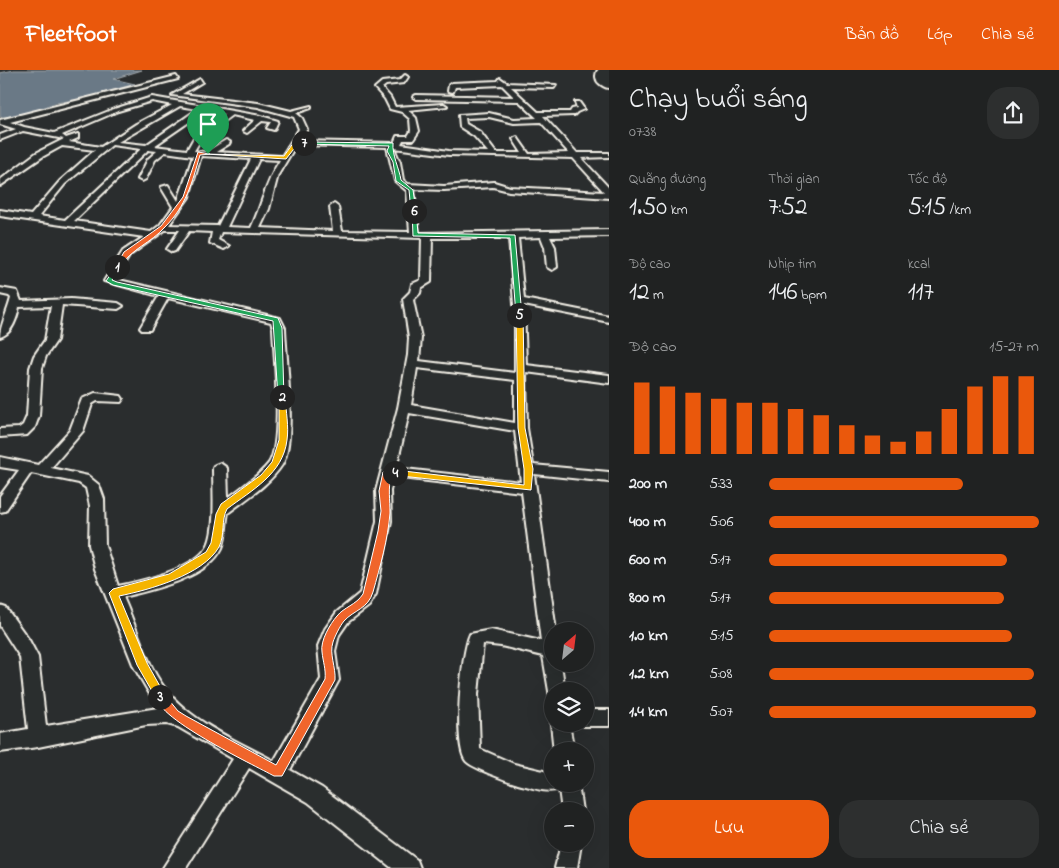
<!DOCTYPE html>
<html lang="vi">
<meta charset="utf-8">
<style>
body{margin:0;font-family:"Indie Flower",sans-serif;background:#2d2f2f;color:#f1f3f6;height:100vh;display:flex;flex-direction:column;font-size:19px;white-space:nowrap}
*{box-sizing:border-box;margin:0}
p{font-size:16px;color:#a2a4a5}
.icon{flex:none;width:28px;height:28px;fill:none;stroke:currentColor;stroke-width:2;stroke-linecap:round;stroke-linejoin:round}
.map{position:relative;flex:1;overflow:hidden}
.sheet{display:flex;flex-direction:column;background:#202222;width:450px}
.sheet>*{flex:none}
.needle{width:32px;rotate:28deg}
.tools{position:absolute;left:544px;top:552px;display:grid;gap:10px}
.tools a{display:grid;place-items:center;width:50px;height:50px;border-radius:50%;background:#202222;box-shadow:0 5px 20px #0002,0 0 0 1px #3d3f40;font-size:25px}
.pin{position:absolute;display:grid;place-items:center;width:42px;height:42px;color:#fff;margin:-51px -21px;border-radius:50% 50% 50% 0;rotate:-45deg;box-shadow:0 0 5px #0007}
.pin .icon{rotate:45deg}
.km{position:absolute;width:25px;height:25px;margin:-12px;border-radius:50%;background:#222;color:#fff;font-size:14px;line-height:25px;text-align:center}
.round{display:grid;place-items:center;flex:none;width:52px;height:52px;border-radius:20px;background:#2d2f2f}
.headline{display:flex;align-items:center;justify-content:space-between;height:85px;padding:0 20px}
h1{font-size:28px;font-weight:600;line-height:38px}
.figures{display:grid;grid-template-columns:repeat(3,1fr);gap:8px;height:85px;padding:5px 20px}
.figures div{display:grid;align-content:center}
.figures b{font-size:25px;font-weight:600}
.figures small{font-size:14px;font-weight:400}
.figures p{font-size:14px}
.chart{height:140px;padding:10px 20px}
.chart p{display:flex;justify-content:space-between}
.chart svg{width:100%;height:90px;margin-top:5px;stroke:#ea580c;stroke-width:6}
.action{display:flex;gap:10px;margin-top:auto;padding:10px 20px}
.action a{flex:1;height:58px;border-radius:20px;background:#ea580c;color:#fff;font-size:20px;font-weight:600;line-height:58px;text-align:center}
.action a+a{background:#2d2f2f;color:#f1f3f6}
ul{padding:0 20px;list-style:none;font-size:16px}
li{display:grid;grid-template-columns:80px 60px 1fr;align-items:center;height:38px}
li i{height:12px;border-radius:6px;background:#ea580c}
header{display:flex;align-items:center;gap:30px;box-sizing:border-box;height:70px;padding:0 25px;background:#ea580c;color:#fff}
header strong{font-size:24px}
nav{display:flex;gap:28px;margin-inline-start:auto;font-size:18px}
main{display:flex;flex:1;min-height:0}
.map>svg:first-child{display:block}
.water{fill:#6b7986;stroke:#a2a9ad}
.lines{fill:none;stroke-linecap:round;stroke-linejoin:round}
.street-casing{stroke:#f4f1e8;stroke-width:4}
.secondary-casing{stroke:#f4f1e8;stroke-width:24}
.street{fill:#2a2d2e;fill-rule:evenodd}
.secondary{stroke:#2a2d2e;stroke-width:20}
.split-1{fill:#f0652b;stroke:#fff}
.split-2{fill:#22a559;stroke:#fff}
.split-3{fill:#f5b400;stroke:#fff}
.split-4{fill:#f0652b;stroke:#fff}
.split-5{fill:#f5b400;stroke:#fff}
.split-6{fill:#22a559;stroke:#fff}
.split-7{fill:#22a559;stroke:#fff}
.split-8{fill:#f5b400;stroke:#fff}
</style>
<header>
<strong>Fleetfoot</strong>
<nav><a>Bản đồ</a><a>Lớp</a><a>Chia sẻ</a></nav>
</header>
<main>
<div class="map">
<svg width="609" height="798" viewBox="0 0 609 798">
<rect width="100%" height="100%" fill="#2a2d2e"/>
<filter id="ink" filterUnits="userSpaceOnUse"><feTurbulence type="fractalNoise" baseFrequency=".02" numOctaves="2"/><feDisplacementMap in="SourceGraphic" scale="10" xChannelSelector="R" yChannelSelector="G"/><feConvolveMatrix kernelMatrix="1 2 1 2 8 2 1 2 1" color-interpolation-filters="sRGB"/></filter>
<g filter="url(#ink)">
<!-- water -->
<path class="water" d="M14,0H142L113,9L135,14L85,28L56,33L46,36L49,38L15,46L0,47V3Z"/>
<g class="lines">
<defs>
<path id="street" d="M405,5L408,7L404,13L386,15L382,18L390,27L395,37L444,34L447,36L408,40L416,48L419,61L413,70H403L401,74L449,81L488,82L474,66L460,57L459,45L489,43L514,49L537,48L519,31L416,29L413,27L416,25L514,27L502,15L455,17L453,22L448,21L449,15L452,13L498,11L500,8L507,13L556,15L554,18L511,17L538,42H570L572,39L577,38L575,32H579L584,39L577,42L574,45L543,46L577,83H609V87L581,88L609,118V128L509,121L493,117L444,120L414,119L419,163L609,160V166L550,167L555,177L557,197L552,200L547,197L545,177L541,167L518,168L524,229L609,246V252L524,235L526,295L609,305V313L526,302L527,358L533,395L609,402V412L534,404L556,561H552V594H561L565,621H552V628L550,627L543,586L501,576L483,574L478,624L480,679L514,694L552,703V714H578L582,741H562L559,719C547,724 531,717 518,714C508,711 472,698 466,691C453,675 461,583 470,564L491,560L541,571L522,422L393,407L390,421L391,451L376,524L369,536L348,552L339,565L335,581L339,610L290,700L322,718L417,790L420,798H392L308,732L249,698L186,798H163L233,689L178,657L167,654L146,655L38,677L0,682V664L28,659L20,587L0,556V536L6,538L29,570L38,587L46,656L158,638L134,597L95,499L89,475L90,436L86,418L79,413L31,403L5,441L0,442V426L19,400L0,397V387L38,395L70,360L82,329L95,323L121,326L123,329L121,332L97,331L92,334L83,361L51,398L88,406L99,415L104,429L105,475L118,516C142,511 197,498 208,475C216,459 213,417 213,398L215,395L220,393L227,398L228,428C242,417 258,407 269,393C283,372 274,286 273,258L271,252L168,228L150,260H142L140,258L159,226L104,211L123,181L144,167L0,146V140L31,145L60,111L95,80L62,76L42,87L0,116V110L36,83L64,69L23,61L0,70V65L16,59L0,54V50L176,6L178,9L10,52L24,57L54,63L114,39L152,27L261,46L278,51L274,60L267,58L271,52L262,51L247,63L243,61L255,50L232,45L202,67L194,81L206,82L226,70L230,72L229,74L216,82L282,86L299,59L294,47L258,37L172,25L200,9L202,12L182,24L258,33L291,41L311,36V38L296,43L302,48L307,59L299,71L394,73L397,66H408L411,61L410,49L402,42L390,39L385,29L375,18L382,12L400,10ZM152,31L172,35L136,54L101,77L69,72L78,68V64L66,68L62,65L118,41ZM180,36L198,39L146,75L118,72ZM205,41L225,44L196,64L187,80L154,76ZM489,47L514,53L541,52L569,83L529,84L517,67L513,69L522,83H496L480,62L466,54L465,48ZM112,75L141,79L65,150L39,146L65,114ZM296,75L387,77L395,111L407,121L410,162L342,161L338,137L334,134L330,137L333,161L260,158L269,139L278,105ZM394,78L449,85L573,88L604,122L510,117L494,112L444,116L408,114L403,110L400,92ZM148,80L157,81L148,89L138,109L142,111L146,109L155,90L165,82L193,86L178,131L168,115L161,117L173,137L160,155L151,162L74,151ZM201,86L251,89L218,156L169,155L189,127ZM259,89L280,90C266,111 262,135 251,158L227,157ZM165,160H180L167,179L172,182L175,181L189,161L212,162L210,173L224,179L229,176L218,170L221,162L422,168L421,210L412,214L410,222L403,229L409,268L408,285L398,338L376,421L377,451L360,523L337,542L325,559L318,576L321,609L274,691C232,668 181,649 156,605C142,580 135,553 123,527C152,520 208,508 222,478C227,467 225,455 228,443C246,429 269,415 282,395C297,370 286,289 285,258L280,248L115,209L130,185ZM432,168H509L515,247V303L419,291L421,268L413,230L420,223L421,218L431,212ZM417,298L515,310V353L411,335ZM409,343L515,361L521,412L396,398Z
M0,218L17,221L21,231L71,229L118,233L123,236L118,239L62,235L57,270L46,286L42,298L39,346L35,357L27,365L0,367V359L19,358L23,355L27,346L30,298L34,286L45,270L51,236L19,237C17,248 12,264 0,267C0,256 8,241 11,228L9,226L0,224Z
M585,640H609V656H585L578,654H585Z
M552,650V654H569L574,681H554L551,654Z
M561,774H581L577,798H555Z"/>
<path id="secondary" d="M606,6L609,8"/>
</defs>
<!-- street casing -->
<use href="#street" class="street-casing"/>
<!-- secondary casing -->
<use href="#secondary" class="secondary-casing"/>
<!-- street -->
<use href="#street" class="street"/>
<!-- secondary -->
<use href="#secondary" class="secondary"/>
</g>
</g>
<!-- split-1 -->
<path class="split-1" d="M198,82L210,84L200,85C192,113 186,136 165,157C150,174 133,177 119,198H115L124,182L161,156L183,127Z"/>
<!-- split-2 -->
<path class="split-2" d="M117,195L120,197L112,210L117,212L278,248L282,258L284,329L278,327L273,251L113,215L106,211Z"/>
<!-- split-3 -->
<path class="split-3" d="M279,325L285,327C286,341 289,357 287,370C283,404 252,420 227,439C221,450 225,465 219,477C203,505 149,520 119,526L147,593L166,627L164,630H157L137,595L109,523L113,519L169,504L206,482L211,473L216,444L221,434L261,405L272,392L279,370Z"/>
<!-- split-4 -->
<path class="split-4" d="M387,399L399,403L391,405C388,420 390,429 390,443C388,469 380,497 373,522C368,539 354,540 344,551C340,556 335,566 333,572C329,584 336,597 335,610L282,706H274C256,696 148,645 157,624H164L178,641L186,646L276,695L325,609C326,599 323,592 322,582C320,571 330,554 337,546C344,537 356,535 363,524L378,461L381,441L379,421L383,402Z"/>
<!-- split-5 -->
<path class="split-5" d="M519,243L523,245L525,358L533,399L531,420L392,405V401L395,400L524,415V399L518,358L516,245Z"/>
<!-- split-6 -->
<path class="split-6" d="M412,139L416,141L418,163L515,165L522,246L516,245L510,168L413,166Z"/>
<!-- split-7 -->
<path class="split-7" d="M304,72L393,73C392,85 399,98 401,110L413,120L416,141H411L409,120L396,111L393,92L387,81L389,76L302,74Z"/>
<!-- split-8 -->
<path class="split-8" d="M294,72L306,73L297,75L286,89L205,84L284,86Z"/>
</svg>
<div class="tools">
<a><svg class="needle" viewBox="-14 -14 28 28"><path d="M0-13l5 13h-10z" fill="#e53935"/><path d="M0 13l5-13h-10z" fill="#a2a4a5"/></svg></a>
<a><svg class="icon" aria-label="layers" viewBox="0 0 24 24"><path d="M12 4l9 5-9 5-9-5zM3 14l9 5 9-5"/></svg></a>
<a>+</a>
<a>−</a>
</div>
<div class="pin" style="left:208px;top:84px;background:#1e9e55"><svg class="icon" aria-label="arrive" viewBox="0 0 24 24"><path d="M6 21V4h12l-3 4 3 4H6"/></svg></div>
<b class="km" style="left:117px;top:197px">1</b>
<b class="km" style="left:282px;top:327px">2</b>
<b class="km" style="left:160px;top:627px">3</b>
<b class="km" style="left:395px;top:403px">4</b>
<b class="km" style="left:519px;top:245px">5</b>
<b class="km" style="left:414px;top:141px">6</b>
<b class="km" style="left:304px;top:73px">7</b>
</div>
<section class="sheet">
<div class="headline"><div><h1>Chạy buổi sáng</h1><p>07:38</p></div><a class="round"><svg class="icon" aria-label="share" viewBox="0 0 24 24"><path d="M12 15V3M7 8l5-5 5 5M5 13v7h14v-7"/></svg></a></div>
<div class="figures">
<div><p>Quãng đường</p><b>1.50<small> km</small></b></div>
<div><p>Thời gian</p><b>7:52</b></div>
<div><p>Tốc độ</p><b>5:15<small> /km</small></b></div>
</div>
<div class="figures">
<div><p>Độ cao</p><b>12<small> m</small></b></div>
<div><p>Nhịp tim</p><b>146<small> bpm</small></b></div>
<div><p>kcal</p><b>117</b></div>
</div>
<div class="chart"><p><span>Độ cao</span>15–27 m</p>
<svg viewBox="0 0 160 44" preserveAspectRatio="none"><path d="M5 44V9M15 44V11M25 44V14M35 44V17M45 44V19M55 44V19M65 44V22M75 44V25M85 44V30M95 44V35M105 44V38M115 44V33M125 44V22M135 44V11M145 44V6M155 44V6"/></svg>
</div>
<ul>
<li><b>200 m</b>5:33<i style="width:72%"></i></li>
<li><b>400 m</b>5:06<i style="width:100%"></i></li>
<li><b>600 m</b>5:17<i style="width:88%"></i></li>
<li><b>800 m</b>5:17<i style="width:87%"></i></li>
<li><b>1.0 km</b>5:15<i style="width:90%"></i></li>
<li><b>1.2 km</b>5:08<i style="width:98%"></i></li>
<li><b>1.4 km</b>5:07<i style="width:99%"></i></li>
</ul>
<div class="action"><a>Lưu</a><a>Chia sẻ</a></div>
</section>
</main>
